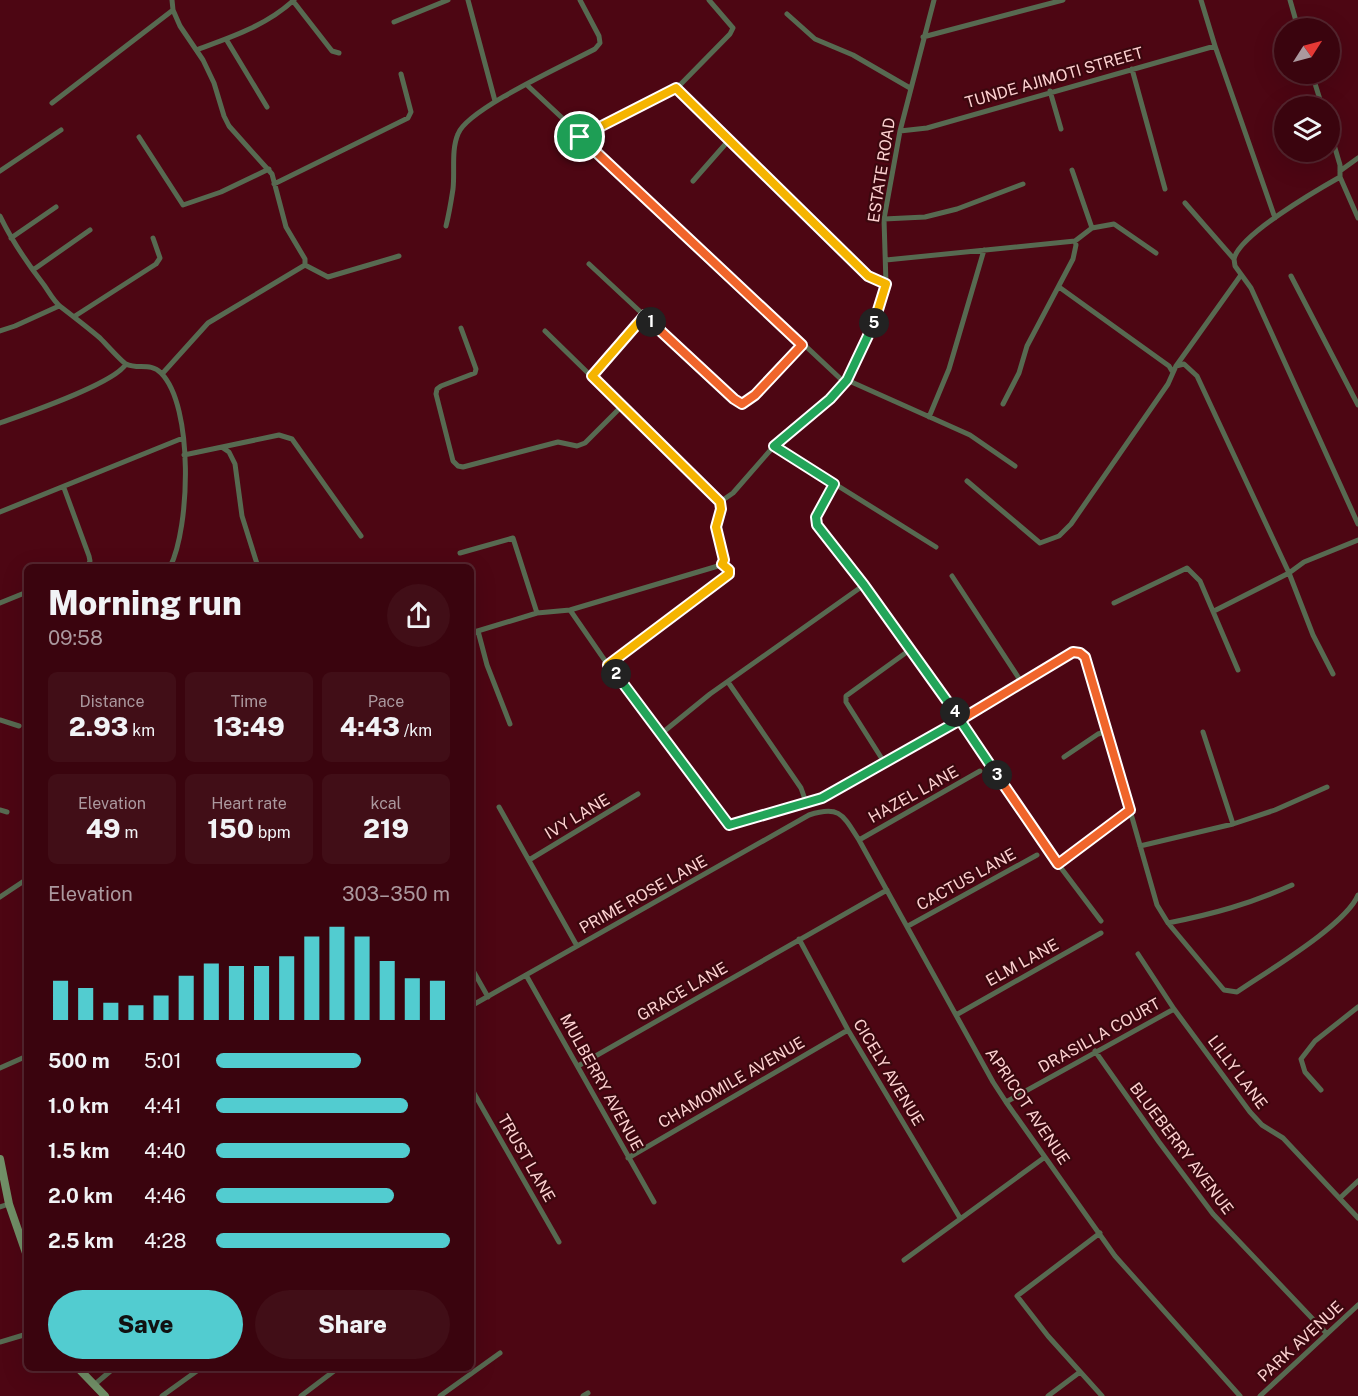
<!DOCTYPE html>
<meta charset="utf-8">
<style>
body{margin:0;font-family:"Public Sans",sans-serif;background:#410e17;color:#f1f3f6;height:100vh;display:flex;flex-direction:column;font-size:22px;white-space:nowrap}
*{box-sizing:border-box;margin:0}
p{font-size:20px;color:#ab989e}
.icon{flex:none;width:33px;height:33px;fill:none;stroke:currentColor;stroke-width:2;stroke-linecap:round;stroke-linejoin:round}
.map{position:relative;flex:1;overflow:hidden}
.drawer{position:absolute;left:24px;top:564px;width:450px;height:807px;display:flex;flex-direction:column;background:#3a040e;border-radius:9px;box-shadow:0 6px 24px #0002,0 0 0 2px #54252e}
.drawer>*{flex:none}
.needle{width:39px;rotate:54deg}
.tools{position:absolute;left:1274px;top:18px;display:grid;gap:12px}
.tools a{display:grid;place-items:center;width:66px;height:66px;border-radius:50%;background:#3a040e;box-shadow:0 6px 24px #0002,0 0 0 2px #54252e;font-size:30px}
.pin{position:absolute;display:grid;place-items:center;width:51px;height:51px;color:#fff;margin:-26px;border:3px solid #fff;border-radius:50%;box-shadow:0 2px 6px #0007}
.km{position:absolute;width:30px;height:30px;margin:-15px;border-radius:50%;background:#222;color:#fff;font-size:16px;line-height:30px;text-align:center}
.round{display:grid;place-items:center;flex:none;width:63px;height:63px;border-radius:32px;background:#410e17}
.summary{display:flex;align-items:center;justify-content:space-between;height:102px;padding:0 24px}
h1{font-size:33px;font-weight:800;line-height:45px}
.stats{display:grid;grid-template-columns:repeat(3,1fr);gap:9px;height:102px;padding:6px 24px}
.stats div{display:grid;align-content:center;border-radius:9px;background:#410e17;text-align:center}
.stats b{font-size:26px;font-weight:800}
.stats small{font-size:16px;font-weight:400}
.stats p{font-size:16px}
.chart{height:168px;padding:12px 24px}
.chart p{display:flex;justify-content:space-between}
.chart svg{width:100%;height:108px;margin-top:6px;stroke:#52ccd0;stroke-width:6}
.action{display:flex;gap:12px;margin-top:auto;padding:12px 24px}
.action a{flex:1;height:69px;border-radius:36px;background:#52ccd0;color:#111;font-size:24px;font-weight:800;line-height:69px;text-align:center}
.action a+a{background:#410e17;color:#f1f3f6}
ul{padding:0 24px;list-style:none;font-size:20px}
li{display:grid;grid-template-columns:96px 72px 1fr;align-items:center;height:45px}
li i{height:15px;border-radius:8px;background:#52ccd0}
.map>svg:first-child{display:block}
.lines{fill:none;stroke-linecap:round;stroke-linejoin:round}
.street{stroke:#576a51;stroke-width:5}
.secondary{stroke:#718f67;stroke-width:8}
.split-1-casing{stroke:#fff;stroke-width:12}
.split-2-casing{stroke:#fff;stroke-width:12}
.split-3-casing{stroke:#fff;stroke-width:12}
.split-4-casing{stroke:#fff;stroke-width:12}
.split-5-casing{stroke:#fff;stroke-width:12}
.split-6-casing{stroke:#fff;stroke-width:12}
.split-1{stroke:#f0652b;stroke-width:8}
.split-2{stroke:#f5b400;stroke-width:8}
.split-3{stroke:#22a559;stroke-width:8}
.split-4{stroke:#f0652b;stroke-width:8}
.split-5{stroke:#22a559;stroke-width:8}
.split-6{stroke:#f5b400;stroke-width:8}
.labels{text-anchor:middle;stroke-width:4.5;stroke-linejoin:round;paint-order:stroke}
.street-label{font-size:16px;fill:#fdd1d1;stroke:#3b070e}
</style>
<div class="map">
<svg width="1358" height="1396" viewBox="0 0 1358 1396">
<rect width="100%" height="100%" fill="#4d0613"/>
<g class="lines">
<!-- street -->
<path class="street" d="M468,0L495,101
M1201,0L1215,46L1275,218
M1290,0L1298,28
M293,1L332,51L339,53
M787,14L815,39L853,55L910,88
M394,22L448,0
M923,37L1063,0
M226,39L267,107
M196,50C231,37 266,26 294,0
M1132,69L1165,189
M1312,74L1322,106
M527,85L845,383
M676,89L868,276L886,284
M1050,91L1061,129
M52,103L173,10
M1329,128L1340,165V177L1358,218
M900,131L927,128L1215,46
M139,137L183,205L221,192L269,169
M580,137L676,89L730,34L733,28L709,0
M1072,170L1092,228
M0,171L61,130
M1340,171L1358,158
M693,181L729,140
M274,184L408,118L411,112L401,74
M1185,203L1234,259L1235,266L1251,288L1358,524
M0,216C12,241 27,263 44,285C49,292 54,302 61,307C74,317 87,327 100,338C105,343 122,362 126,364C138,370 150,362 161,373C194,406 190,528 170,567
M884,219L925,217L957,209L1023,184
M446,226C449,214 451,202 453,189C455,172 451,150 458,134C467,109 567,64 595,49L600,43L599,36L580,0
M11,238L56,207
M1234,259C1239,235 1317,190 1340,177
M886,260L1075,241L1092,228L1114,224L1156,253
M589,264L734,399L742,404L755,395L802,345
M305,265L328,277L399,256
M33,270L90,230
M1291,276L1358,405
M1059,287L1169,366L1172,371
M75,316L156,264L160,258L153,238
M461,328L476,369L475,373L441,386L437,389L436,394L453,461L458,466L463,467L558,442L577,446L585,443L622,406
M0,331L15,326L59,306
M1176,366L1241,275
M162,374L208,323L305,265V259L286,227L272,174L229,126L224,116L214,83L203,60L180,26L173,10L172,0
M592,376L645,315
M847,380L970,435L1015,466
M1003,404L1019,373L1027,346L1073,259L1076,245L1075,241
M929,417L949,369L984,250
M0,423C25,414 114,384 126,364
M774,446L936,547
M223,448L229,452L235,464L242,516L258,567
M184,455L279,435L292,439L361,536
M967,481L1040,543L1059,536L1071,524L1168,384L1176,366L1184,364L1197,376L1289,573L1214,611
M834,484L816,517L817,525L911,649L1049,852L1101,921
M64,488L89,556L90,561L87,567
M720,502L733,493L774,446L845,383L873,328L886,284L884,219L900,131L934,0
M0,512L183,438
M460,553L513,538L537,613
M952,576L1022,683
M0,603L27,592
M1114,603L1187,568L1200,581L1238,670
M570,610L608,665L729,825L822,798L994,702L1073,653H1080L1088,663L1157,905L1168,923L1224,990L1237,992C1266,972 1346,925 1358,895
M478,631L487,665L510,724
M471,633L537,613L570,610L718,566L724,560L716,527L721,509L720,502L545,331
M608,665L727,578L729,570L722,564
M1333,674L1313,635L1289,573L1304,562L1358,540
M728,682L801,788L806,802
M0,720L19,726
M1203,732L1233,824
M662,733L710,694L864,585
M1064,757L1098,734L1108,731
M884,762L846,702V696L911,649
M499,807L577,946
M0,810L7,812
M859,840L980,771
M1140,846L1233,824L1275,810L1327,787
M529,860L638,794
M1058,864L1130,810
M0,897L27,879
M1168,923C1213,914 1250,904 1292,885
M908,926L1037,855
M799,939L848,1030L960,1218
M1138,954L1174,1009L1250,1112L1262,1125L1283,1138L1358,1218
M471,967L488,997
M526,975L654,1202
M471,1006L809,815C840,805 843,815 859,840L993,1082L1006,1102L1115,1256L1240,1396
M956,1015L1101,933
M1095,1051L1159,1142L1213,1214L1327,1334
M578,1066L887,890
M0,1068L27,1056
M471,1088L559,1242
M1321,1090L1305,1072L1301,1059L1315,1041L1358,1007
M1006,1102L1174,1009
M628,1158L848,1030
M1340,1198L1358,1181
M0,1207L9,1204
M1100,1233L1017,1296L1048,1336L1102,1396
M904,1260L1045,1157
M0,1342L27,1334
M94,1385L114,1368
M162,1396L201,1368
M301,1396L338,1368
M440,1396L500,1353
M583,1396L588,1393
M1048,1396L1080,1372
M1260,1396L1358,1305"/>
<!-- secondary -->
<path class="secondary" d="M0,1159L9,1204L27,1256
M78,1368L105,1396"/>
</g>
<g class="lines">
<defs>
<path id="split-1" d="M580,137L802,345L755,395L742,404L734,399L651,322"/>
<path id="split-2" d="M616,674L608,665L729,574V570L722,564L724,560L716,527L721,509L720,502L592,376L645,315L651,322"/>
<path id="split-3" d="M616,674L729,825L822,798L960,720L997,775"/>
<path id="split-4" d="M955,712L960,720L1073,652L1080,653L1085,657L1130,810L1058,864L997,775"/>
<path id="split-5" d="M874,323L847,380L830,399L774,446L834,484L816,517L817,525L864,585L955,712"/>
<path id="split-6" d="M580,137L676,88L868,276L886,284L874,323"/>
</defs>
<!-- split-1 casing -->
<use href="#split-1" class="split-1-casing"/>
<!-- split-2 casing -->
<use href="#split-2" class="split-2-casing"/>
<!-- split-3 casing -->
<use href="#split-3" class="split-3-casing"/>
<!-- split-4 casing -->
<use href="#split-4" class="split-4-casing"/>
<!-- split-5 casing -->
<use href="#split-5" class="split-5-casing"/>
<!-- split-6 casing -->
<use href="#split-6" class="split-6-casing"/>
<!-- split-1 -->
<use href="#split-1" class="split-1"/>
<!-- split-2 -->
<use href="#split-2" class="split-2"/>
<!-- split-3 -->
<use href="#split-3" class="split-3"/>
<!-- split-4 -->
<use href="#split-4" class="split-4"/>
<!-- split-5 -->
<use href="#split-5" class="split-5"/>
<!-- split-6 -->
<use href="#split-6" class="split-6"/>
</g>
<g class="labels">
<!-- street labels -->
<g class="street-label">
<text transform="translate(1054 77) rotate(-16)" y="6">TUNDE AJIMOTI STREET</text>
<text transform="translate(881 170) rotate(-81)" y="6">ESTATE ROAD</text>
<text transform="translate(913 794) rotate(-29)" y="6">HAZEL LANE</text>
<text transform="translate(577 816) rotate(-31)" y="6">IVY LANE</text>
<text transform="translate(966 879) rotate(-29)" y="6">CACTUS LANE</text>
<text transform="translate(643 894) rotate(-29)" y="6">PRIME ROSE LANE</text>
<text transform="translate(1022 962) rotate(-29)" y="6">ELM LANE</text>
<text transform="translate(682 991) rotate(-30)" y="6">GRACE LANE</text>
<text transform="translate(1099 1035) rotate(-29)" y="6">DRASILLA COURT</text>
<text transform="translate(889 1072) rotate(59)" y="6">CICELY AVENUE</text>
<text transform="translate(1238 1072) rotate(53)" y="6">LILLY LANE</text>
<text transform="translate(602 1082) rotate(61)" y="6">MULBERRY AVENUE</text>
<text transform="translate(731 1082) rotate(-30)" y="6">CHAMOMILE AVENUE</text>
<text transform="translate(1028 1106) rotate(56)" y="6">APRICOT AVENUE</text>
<text transform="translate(1182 1148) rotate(53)" y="6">BLUEBERRY AVENUE</text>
<text transform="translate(527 1158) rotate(60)" y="6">TRUST LANE</text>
<text transform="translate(1300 1341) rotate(-43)" y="6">PARK AVENUE</text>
</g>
</g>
</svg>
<div class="tools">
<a><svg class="needle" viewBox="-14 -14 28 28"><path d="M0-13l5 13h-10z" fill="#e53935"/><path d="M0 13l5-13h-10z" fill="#ab989e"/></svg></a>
<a><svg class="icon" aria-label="layers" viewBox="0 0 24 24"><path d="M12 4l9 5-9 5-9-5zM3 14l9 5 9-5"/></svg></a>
</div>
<div class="pin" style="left:580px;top:137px;background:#1e9e55"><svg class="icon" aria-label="arrive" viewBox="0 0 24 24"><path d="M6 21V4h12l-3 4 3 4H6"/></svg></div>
<b class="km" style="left:651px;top:322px">1</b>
<b class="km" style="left:616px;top:674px">2</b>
<b class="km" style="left:997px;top:775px">3</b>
<b class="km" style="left:955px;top:712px">4</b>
<b class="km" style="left:874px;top:323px">5</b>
<section class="drawer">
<div class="summary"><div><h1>Morning run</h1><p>09:58</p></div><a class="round"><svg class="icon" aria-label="share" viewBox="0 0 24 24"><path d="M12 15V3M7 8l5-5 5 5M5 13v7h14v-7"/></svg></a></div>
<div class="stats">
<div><p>Distance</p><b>2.93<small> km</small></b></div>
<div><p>Time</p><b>13:49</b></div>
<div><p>Pace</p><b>4:43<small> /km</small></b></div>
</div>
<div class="stats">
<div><p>Elevation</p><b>49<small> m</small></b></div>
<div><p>Heart rate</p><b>150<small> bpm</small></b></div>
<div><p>kcal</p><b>219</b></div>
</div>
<div class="chart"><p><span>Elevation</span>303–350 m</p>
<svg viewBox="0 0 160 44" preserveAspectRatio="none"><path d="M5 44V28M15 44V31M25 44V37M35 44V38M45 44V34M55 44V26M65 44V21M75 44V22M85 44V22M95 44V18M105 44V10M115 44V6M125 44V10M135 44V20M145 44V27M155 44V28"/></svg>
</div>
<ul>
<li><b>500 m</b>5:01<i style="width:62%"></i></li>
<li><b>1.0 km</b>4:41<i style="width:82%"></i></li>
<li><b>1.5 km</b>4:40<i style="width:83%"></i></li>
<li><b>2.0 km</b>4:46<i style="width:76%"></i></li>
<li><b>2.5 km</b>4:28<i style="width:100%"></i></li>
</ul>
<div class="action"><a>Save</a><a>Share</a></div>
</section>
</div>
